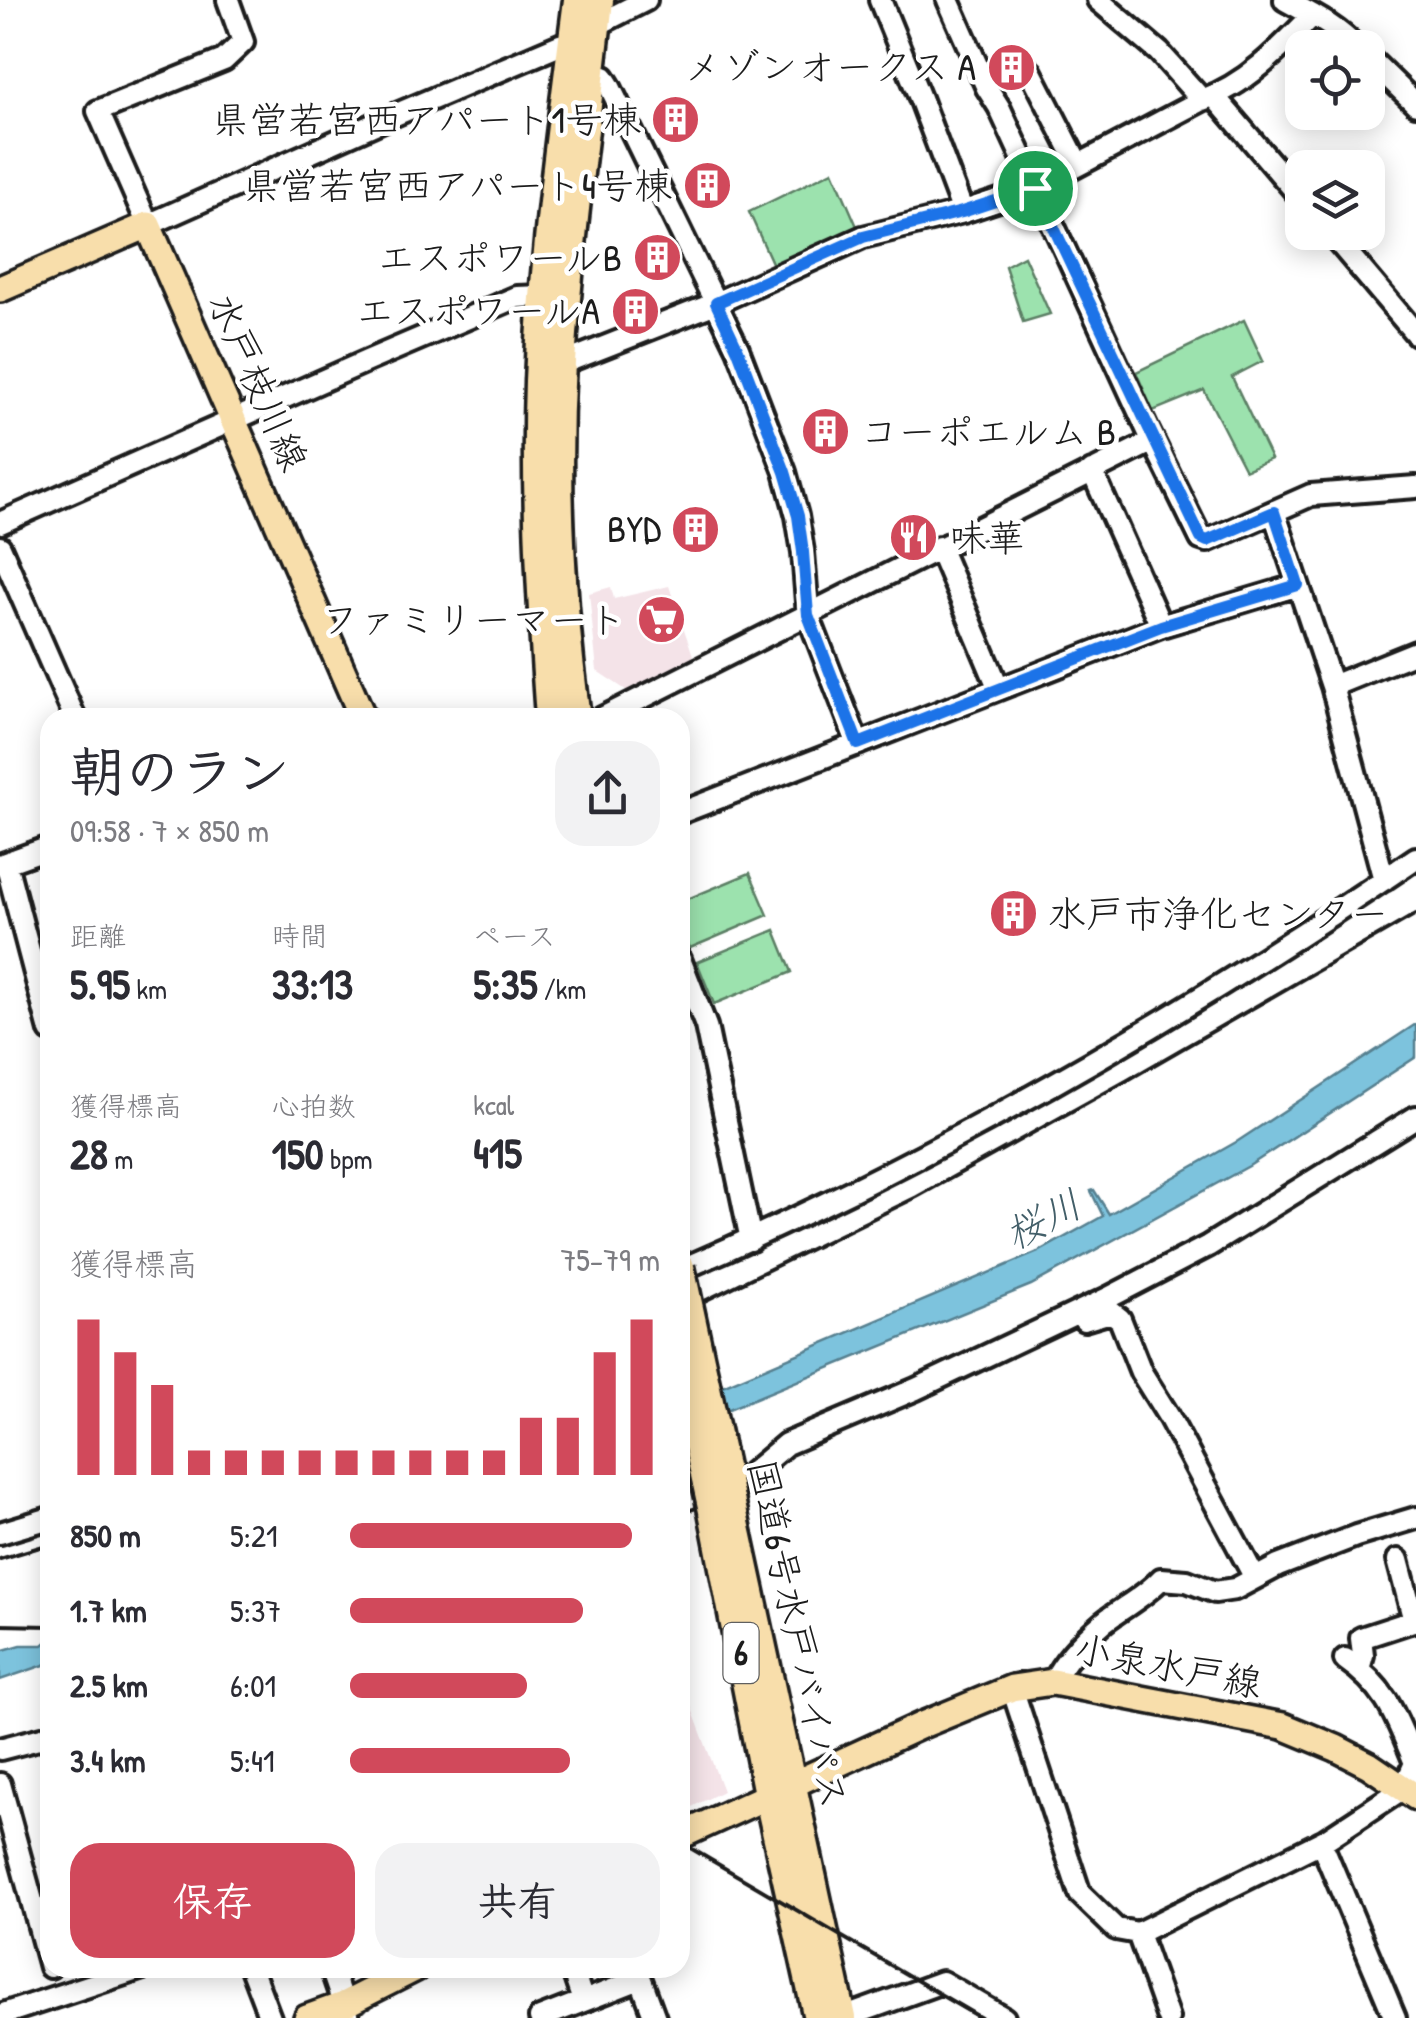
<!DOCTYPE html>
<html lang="ja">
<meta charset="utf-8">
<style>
body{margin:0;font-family:"Patrick Hand","Klee One",sans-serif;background:#f2f2f3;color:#2b2b33;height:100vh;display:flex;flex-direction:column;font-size:38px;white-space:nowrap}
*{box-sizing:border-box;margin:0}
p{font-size:32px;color:#7c7c81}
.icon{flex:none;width:55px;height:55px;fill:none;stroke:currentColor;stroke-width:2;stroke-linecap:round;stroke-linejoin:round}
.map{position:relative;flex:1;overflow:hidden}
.side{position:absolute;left:40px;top:708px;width:650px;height:1270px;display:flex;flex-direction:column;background:#fff;border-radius:30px;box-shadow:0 5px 25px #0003}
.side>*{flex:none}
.tools{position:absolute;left:1285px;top:30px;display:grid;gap:20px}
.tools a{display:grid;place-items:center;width:100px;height:100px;border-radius:20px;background:#fff;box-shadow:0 5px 25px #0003;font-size:50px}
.pin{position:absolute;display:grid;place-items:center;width:85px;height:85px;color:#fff;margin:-42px;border:5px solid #fff;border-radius:50%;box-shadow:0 2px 10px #0007}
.round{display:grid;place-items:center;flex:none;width:105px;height:105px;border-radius:30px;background:#f2f2f3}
.head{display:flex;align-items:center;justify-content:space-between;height:170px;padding:0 30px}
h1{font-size:55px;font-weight:800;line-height:75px}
.metrics{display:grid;grid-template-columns:repeat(3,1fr);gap:15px;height:170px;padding:10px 30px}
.metrics div{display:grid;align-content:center}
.metrics b{font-size:42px;font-weight:800}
.metrics small{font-size:28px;font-weight:400}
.metrics p{font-size:28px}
.chart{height:280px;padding:20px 30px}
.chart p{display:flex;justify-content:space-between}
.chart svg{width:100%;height:180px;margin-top:10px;stroke:#d1495b;stroke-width:6}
.button{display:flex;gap:20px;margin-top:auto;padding:20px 30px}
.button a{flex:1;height:115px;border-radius:30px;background:#d1495b;color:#fff;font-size:40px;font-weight:800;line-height:115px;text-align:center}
.button a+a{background:#f2f2f3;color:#2b2b33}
ul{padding:0 30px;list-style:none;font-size:32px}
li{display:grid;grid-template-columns:160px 120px 1fr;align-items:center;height:75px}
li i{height:25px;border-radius:12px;background:#d1495b}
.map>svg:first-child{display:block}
.built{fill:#f4e3e8}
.green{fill:#9ce2ae;stroke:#5c7f65;stroke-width:2.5}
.water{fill:#7dc3dd;stroke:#568090;stroke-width:2.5}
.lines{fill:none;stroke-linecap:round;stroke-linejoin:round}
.minor-casing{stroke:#1c1c1c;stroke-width:28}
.major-casing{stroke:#1c1c1c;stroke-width:32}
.highway-casing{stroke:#1c1c1c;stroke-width:35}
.minor{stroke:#fff;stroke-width:20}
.major{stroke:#f8deab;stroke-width:25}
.highway{stroke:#f8deab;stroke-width:28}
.rail{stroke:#1c1c1c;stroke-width:4}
.highway-bridge-casing{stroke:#1c1c1c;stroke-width:35;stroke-linecap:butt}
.highway-bridge{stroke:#f8deab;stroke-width:28}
.route-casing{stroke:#fff;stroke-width:20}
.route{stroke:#1a73e8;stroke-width:12}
.labels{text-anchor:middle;stroke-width:9;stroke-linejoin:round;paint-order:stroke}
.shield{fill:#fff;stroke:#606060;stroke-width:2.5}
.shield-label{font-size:35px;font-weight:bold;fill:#1c1c1c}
.poi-label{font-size:38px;fill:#1c1c1c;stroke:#fff;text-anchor:end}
.street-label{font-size:38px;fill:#1c1c1c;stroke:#fff}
.water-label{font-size:40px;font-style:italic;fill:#435f69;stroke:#fff}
</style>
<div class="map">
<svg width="1416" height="2018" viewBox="0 0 1416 2018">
<rect width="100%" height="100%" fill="#fff"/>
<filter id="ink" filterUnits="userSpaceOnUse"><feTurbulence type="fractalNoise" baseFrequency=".01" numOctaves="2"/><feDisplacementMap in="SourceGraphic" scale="20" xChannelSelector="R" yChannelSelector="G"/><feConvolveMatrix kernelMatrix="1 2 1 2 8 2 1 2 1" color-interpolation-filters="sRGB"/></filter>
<g filter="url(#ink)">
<!-- built -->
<path class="built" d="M669,586L695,661L629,692L597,671L589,593L611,587L614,599Z
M680,1677L723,1791L680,1813Z"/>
<!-- green -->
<path class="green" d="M833,171L859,231L774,267L749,212Z
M1024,256L1050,314L1023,322L1005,266Z
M1244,320L1263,361L1232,377L1271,459L1245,470L1204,390L1153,411L1136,372Z
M750,873L768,915L690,948L680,925V902Z
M775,930L792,972L714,1004L697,962Z"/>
<!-- water -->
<path class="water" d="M1416,1024V1057L1249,1166L1031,1285L680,1429V1404L1038,1252L1103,1216L1091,1191L1094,1190L1109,1214L1238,1141Z
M50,1639V1663L0,1680V1651L21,1645H43Z"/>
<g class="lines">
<defs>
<path id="minor" d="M228,0L243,42L224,60L98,111L148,225L397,114L560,45L583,42
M880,0L920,98L963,212
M948,0L987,88L999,107L1148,431L1201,539L1207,541L1311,495L1416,487
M1098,0L1159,52L1202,100
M1285,0C1314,16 1333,24 1357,48
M597,25L646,0
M1368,57L1416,104
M1031,72L1078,164
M591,74L604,77L609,85L738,349L785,472L797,516L803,552L808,615L858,744
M1214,96L1302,199
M1330,232L1416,334
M561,364L716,303L863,237L963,212L1035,188L1202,100C1246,85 1281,48 1313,15
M1092,471L1161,626
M1274,512L1332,686L1384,880
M0,523L367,361L517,297L544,296
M0,547L75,718
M939,547L996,682
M1332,686L1416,652
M602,718L1153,441
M680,813L1161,626L1298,585
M6,863L50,1031
M0,865L50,847
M680,959L706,1026L751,1240
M680,1270C938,1159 1184,1016 1416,858
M1084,1320L1111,1312L1120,1319L1141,1372L1169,1417L1255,1578
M680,1501L748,1476L786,1444L916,1389L1108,1298L1208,1246L1416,1117
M0,1533L50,1518
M1398,1560L1414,1621
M1359,1669L1363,1655L1361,1638L1416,1620
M1053,1682C1065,1658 1084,1639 1104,1622C1123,1607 1144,1597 1161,1579L1187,1581L1215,1592L1235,1589L1278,1566L1356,1536L1416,1518
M1012,1688L1080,1894L1116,1929L1138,1933L1325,1840L1404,1788L1415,1763C1396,1717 1388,1689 1345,1659
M0,1749L50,1736
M0,1784L50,1967
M1321,1842L1395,2018
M1138,1933L1168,2018
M251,1968L270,2018
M331,1968L348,2018
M572,1968L583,2001
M637,1969L655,2018
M0,2015L143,1968
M540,2018L640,1979
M843,2018L942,1982L1004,2018"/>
<path id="major" d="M0,289L148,225L363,718
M680,1836L922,1725L1012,1688L1053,1682L1283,1726L1336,1748L1369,1765L1416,1797
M307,2018L343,2005L416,1968"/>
<path id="highway" d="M550,718C542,605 535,493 539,381C544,254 562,126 578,0
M576,718C560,600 554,480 561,362C569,241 586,120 599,0
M731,1504L842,2018
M713,1511L768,1794L818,2018"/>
</defs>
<!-- minor casing -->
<use href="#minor" class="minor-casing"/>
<!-- major casing -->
<use href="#major" class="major-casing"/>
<!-- highway casing -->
<use href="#highway" class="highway-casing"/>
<!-- minor -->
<use href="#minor" class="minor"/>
<!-- major -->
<use href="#major" class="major"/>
<!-- highway -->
<use href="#highway" class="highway"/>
<!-- rail -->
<path class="rail" d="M680,1313L917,1197L1128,1080L1416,914
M0,1559L50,1544
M0,1625L50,1626
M680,1842L981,2018"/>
<defs>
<path id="highway-bridge" d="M680,1267L731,1504
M680,1359L713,1511"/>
</defs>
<!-- highway-bridge casing -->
<use href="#highway-bridge" class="highway-bridge-casing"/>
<!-- highway-bridge -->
<use href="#highway-bridge" class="highway-bridge"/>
</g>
</g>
<g class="lines" filter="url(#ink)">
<defs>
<path id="route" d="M1035,188L1201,538L1207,541L1274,512L1298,585L1161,626L858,744L808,615L803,552L798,516L785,472L738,350L716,303L863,237L962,212Z"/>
</defs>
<!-- route casing -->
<use href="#route" class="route-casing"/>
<!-- route -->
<use href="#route" class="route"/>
</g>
<!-- icons -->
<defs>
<symbol id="building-disc" viewBox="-11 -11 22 22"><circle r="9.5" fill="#d1495b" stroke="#fff"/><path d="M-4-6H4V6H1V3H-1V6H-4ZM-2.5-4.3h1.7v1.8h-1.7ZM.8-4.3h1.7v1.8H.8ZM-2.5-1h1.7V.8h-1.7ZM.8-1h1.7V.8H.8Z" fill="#fff"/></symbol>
<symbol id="restaurant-disc" viewBox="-11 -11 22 22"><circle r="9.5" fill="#d1495b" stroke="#fff"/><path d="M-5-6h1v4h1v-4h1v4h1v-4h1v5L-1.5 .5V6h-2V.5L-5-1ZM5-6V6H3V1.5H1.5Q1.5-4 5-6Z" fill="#fff"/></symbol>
<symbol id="supermarket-disc" viewBox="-11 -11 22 22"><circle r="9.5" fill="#d1495b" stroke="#fff"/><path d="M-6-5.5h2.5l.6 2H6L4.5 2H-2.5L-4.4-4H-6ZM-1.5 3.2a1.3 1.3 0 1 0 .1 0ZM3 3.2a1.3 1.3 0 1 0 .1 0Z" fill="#fff"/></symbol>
</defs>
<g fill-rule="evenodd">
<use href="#building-disc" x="984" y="40" width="55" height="55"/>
<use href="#building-disc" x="648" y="92" width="55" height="55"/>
<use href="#building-disc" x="680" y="158" width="55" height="55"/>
<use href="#building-disc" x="630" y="230" width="55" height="55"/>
<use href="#building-disc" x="608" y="284" width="55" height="55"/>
<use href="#building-disc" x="798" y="404" width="55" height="55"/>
<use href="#building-disc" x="668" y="502" width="55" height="55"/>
<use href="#restaurant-disc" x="886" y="510" width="55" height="55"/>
<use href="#supermarket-disc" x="634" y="592" width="55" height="55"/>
<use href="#building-disc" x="986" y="886" width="55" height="55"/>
</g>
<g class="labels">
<!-- shield labels -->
<rect class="shield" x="723.5" y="1623" width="35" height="60" rx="8"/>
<g class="shield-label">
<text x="741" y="1665">6</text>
</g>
<!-- poi labels -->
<g class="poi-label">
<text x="976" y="80">メゾンオークス A</text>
<text x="641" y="133">県営若宮西アパート1号棟</text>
<text x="672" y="199">県営若宮西アパート4号棟</text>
<text x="622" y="271">エスポワールB</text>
<text x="600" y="324">エスポワールA</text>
<text x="860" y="445" text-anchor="start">コーポエルム B</text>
<text x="661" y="542">BYD</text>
<text x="949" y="551" text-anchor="start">味華</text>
<text x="626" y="633">ファミリーマート</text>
<text x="1048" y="927" text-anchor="start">水戸市浄化センター</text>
</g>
<!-- street labels -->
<g class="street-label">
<text transform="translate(258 382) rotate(66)" y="13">水戸枝川線</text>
<text transform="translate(798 1634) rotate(78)" y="13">国道6号水戸バイパス</text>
<text transform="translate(1168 1666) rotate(11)" y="13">小泉水戸線</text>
</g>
<!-- water labels -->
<g class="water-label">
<text transform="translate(1043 1219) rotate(-27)" y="14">桜川</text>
</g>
</g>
</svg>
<div class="tools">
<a><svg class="icon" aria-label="locate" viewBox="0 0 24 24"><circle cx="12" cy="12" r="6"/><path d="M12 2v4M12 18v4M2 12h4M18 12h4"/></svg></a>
<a><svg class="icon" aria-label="layers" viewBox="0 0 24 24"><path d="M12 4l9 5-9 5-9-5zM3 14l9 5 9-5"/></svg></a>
</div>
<div class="pin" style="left:1035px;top:188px;background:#1e9e55"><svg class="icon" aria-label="arrive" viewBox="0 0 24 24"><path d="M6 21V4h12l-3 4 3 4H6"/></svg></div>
<section class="side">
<div class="head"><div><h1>朝のラン</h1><p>09:58 · 7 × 850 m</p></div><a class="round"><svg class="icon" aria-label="share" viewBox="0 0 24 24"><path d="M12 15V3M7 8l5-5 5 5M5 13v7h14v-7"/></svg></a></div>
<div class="metrics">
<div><p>距離</p><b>5.95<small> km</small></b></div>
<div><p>時間</p><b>33:13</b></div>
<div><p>ペース</p><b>5:35<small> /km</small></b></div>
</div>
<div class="metrics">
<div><p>獲得標高</p><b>28<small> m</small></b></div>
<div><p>心拍数</p><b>150<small> bpm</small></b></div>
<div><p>kcal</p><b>415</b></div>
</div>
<div class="chart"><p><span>獲得標高</span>75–79 m</p>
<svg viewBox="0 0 160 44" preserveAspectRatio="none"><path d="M5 44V6M15 44V14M25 44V22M35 44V38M45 44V38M55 44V38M65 44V38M75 44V38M85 44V38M95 44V38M105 44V38M115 44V38M125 44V30M135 44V30M145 44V14M155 44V6"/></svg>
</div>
<ul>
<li><b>850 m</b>5:21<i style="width:91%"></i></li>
<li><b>1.7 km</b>5:37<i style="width:75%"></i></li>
<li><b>2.5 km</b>6:01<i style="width:57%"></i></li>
<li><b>3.4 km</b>5:41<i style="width:71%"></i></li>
</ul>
<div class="button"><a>保存</a><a>共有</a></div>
</section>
</div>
